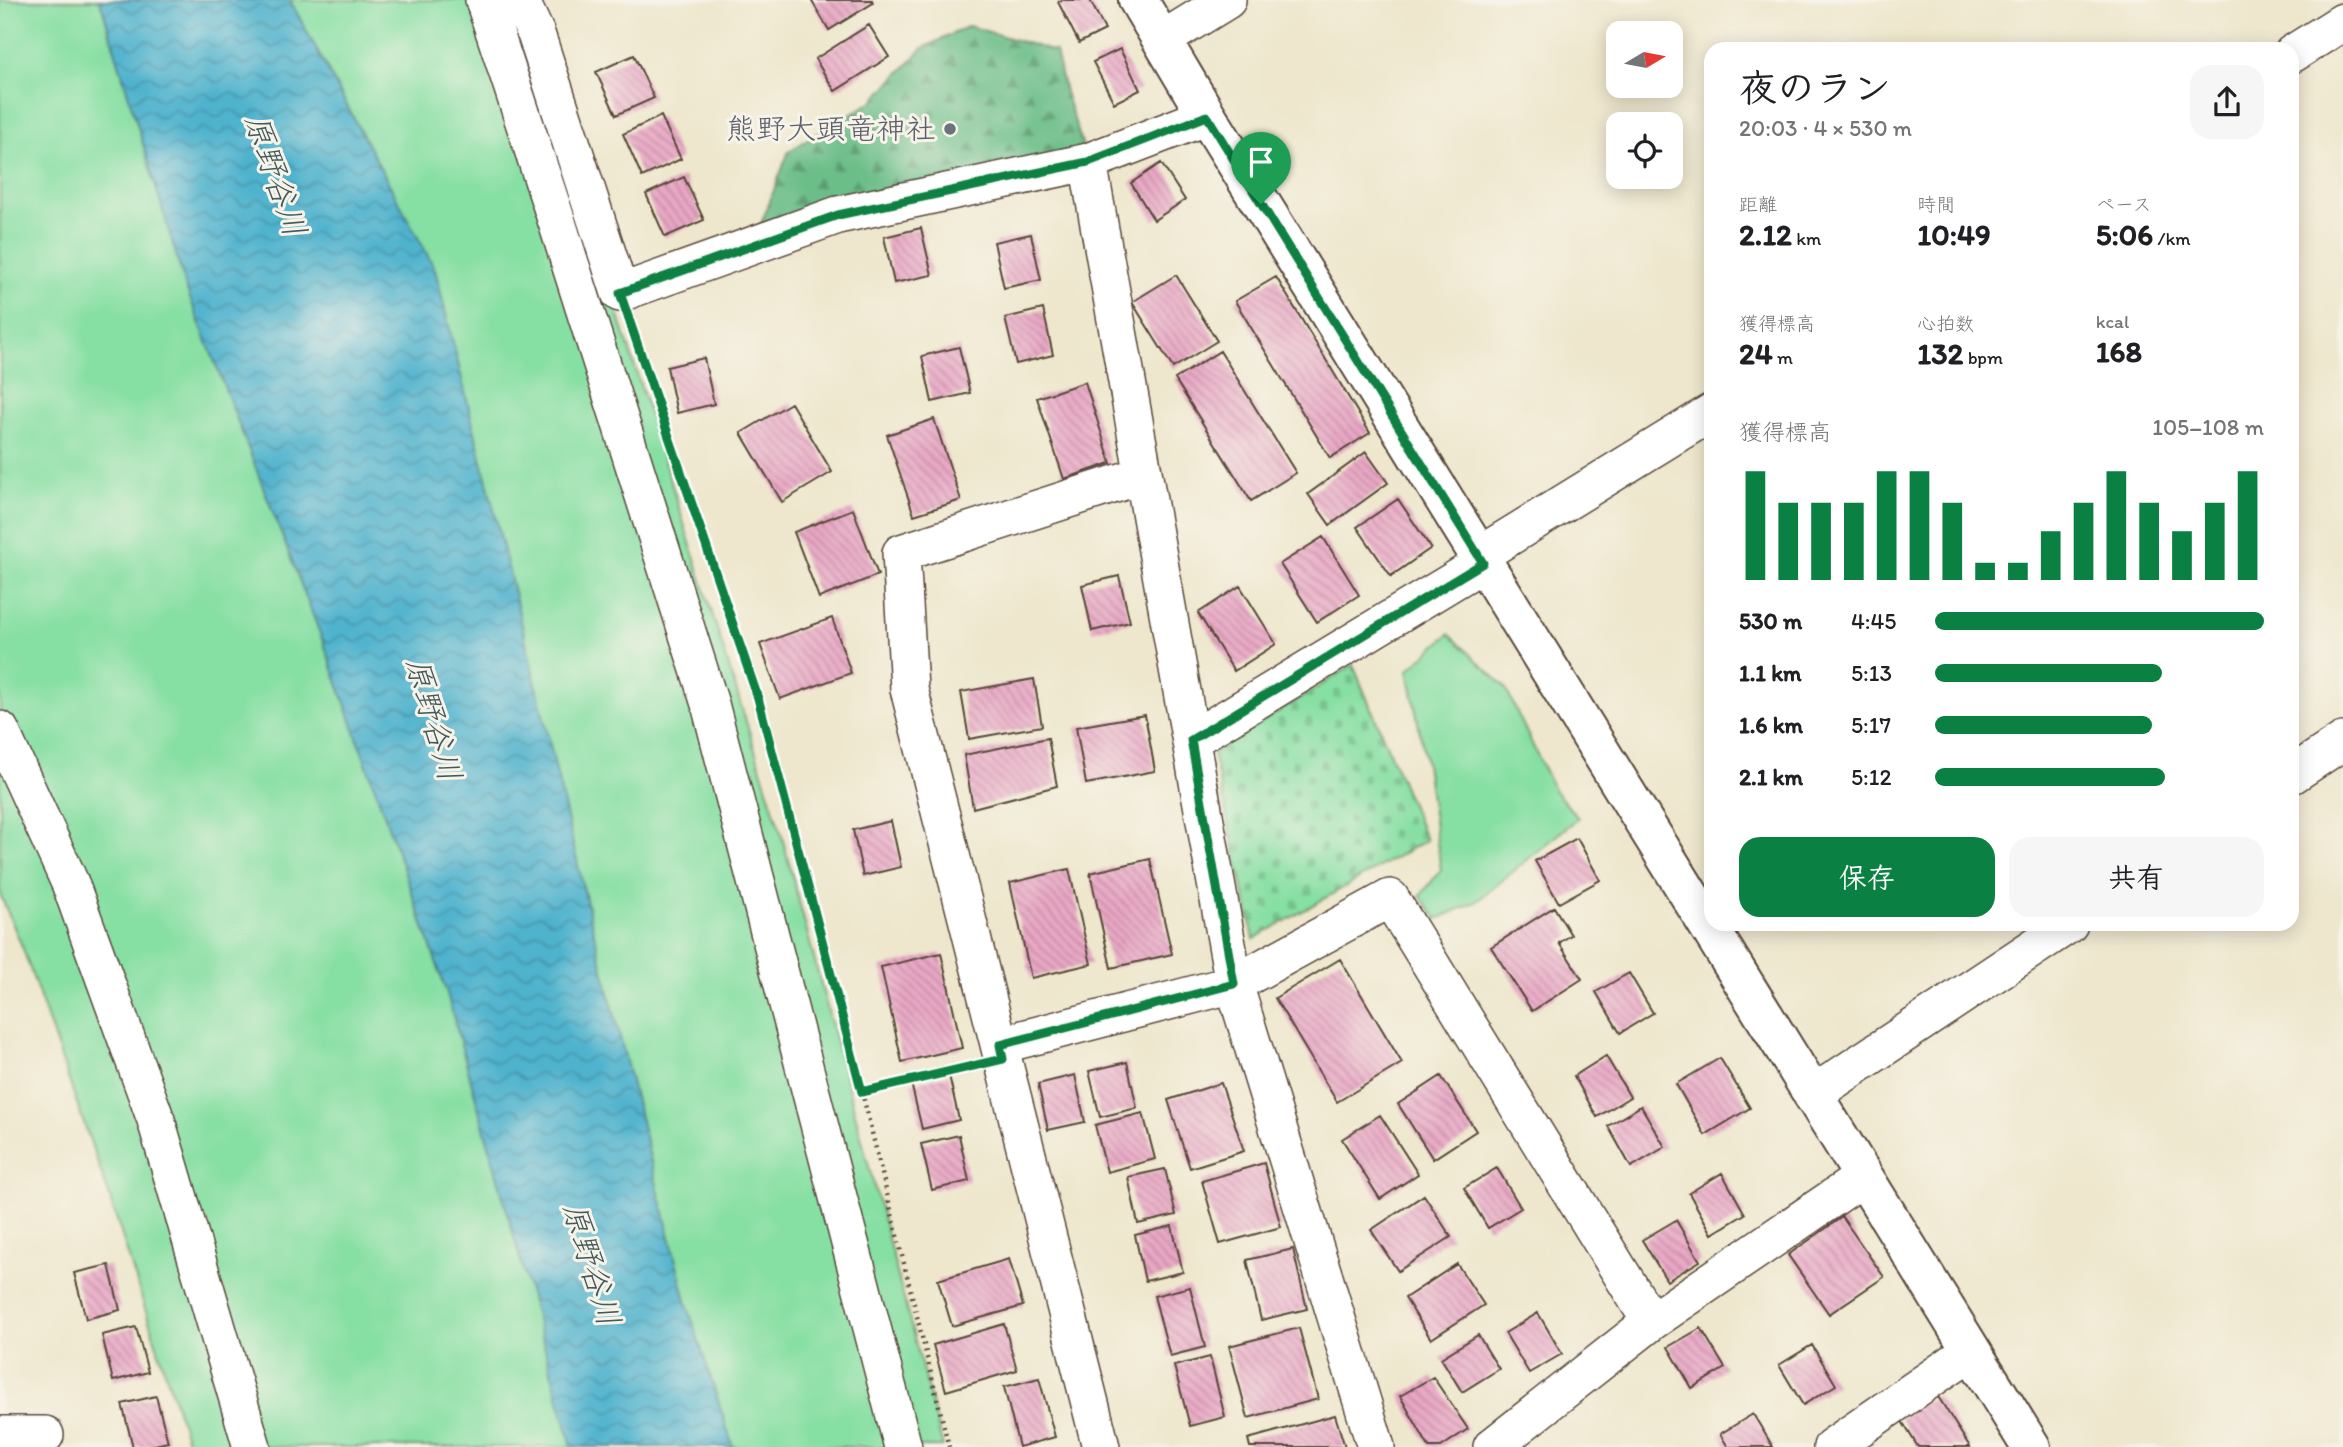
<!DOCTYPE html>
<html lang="ja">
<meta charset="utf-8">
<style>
body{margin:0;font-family:Itim,"Klee One",sans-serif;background:#f6f6f6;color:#202124;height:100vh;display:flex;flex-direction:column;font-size:26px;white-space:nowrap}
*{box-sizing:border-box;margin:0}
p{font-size:23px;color:#757577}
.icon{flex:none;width:38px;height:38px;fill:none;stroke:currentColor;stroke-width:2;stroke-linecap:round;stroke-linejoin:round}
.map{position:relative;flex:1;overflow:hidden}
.panel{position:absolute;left:1704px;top:42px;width:595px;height:889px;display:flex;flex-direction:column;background:#fff;border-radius:21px;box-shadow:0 4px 18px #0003}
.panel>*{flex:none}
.needle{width:46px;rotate:80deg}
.fabs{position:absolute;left:1606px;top:21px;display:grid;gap:14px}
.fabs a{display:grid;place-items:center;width:77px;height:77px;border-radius:14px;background:#fff;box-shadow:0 4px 18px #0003;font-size:35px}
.pin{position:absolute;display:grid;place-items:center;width:60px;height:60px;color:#fff;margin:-72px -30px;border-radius:50% 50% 50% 0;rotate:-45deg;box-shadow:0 0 7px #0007}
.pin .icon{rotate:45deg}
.round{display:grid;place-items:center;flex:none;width:74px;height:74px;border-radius:21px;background:#f6f6f6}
.summary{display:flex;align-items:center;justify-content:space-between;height:119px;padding:0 35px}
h1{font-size:38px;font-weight:700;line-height:52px}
.figures{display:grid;grid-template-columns:repeat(3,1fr);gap:10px;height:119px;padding:7px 35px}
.figures div{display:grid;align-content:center}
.figures b{font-size:30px;font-weight:700}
.figures small{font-size:19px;font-weight:400}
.figures p{font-size:19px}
.chart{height:196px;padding:14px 35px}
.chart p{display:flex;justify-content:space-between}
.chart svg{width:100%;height:126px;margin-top:7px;stroke:#0b8043;stroke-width:6}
.primary-button{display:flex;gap:14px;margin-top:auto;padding:14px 35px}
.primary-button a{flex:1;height:80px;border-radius:21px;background:#0b8043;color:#fff;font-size:28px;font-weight:700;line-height:80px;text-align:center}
.primary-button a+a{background:#f6f6f6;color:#202124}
ul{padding:0 35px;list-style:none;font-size:23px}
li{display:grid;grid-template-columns:112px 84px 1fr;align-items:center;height:52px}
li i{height:18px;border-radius:9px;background:#0b8043}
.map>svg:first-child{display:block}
.green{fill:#86dfa3;stroke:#608460;stroke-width:2}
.forest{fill:url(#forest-firs);stroke:#547454;stroke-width:2}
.cemetery{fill:url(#cemetery-stones);stroke:#608460;stroke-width:2}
.water{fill:url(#water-waves);stroke:#456e76;stroke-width:2}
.building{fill:url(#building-back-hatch)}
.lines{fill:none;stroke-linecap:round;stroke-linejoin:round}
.street-casing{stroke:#564638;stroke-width:40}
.secondary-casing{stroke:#564638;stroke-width:42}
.path{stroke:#564638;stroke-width:4.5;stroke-dasharray:2 5;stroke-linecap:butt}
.street{stroke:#fff;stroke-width:37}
.secondary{stroke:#fff;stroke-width:38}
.route-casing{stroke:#fff;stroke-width:14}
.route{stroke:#0b8043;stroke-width:9}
.worship-dot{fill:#6b7280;stroke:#f7f3e8;stroke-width:2.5}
.labels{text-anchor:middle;stroke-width:6;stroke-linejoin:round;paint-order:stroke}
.worship-label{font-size:30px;fill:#5b616d;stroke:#f7f3e8;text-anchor:end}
.water-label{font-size:32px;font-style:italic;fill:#425a5c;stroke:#f7f3e8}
</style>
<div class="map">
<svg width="2343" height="1447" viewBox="0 0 2343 1447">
<defs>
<pattern id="forest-firs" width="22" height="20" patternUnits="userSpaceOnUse" patternTransform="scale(1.75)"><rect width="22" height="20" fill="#6cbe89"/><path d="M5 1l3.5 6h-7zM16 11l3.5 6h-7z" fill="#5a9b6f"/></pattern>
<pattern id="cemetery-stones" width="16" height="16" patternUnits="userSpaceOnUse" patternTransform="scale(1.75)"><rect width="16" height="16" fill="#86dfa3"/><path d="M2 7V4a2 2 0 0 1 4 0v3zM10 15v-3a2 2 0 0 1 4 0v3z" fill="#75c08c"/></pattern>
<pattern id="water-waves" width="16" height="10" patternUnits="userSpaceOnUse" patternTransform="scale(1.75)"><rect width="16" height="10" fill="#4fb3ce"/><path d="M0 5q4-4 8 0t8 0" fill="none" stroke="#4392a7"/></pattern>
<pattern id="building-back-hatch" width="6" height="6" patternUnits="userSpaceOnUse" patternTransform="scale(1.75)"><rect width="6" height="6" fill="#e9a7c5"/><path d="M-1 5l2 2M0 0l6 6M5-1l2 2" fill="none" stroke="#be889f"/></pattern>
</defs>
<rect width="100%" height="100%" fill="#f7f3e8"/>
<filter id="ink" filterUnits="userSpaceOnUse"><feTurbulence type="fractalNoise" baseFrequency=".0143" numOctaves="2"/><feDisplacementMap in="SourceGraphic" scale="14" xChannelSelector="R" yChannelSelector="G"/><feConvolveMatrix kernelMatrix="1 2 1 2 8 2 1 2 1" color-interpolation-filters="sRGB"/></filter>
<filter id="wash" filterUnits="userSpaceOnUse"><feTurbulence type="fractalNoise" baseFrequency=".00686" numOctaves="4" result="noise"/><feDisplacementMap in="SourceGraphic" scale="28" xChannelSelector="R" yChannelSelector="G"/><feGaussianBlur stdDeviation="1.57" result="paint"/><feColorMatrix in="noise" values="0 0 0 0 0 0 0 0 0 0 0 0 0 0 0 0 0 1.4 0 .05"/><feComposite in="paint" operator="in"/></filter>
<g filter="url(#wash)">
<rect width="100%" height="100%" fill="#eee7cd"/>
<!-- green -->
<path class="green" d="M0,0H514L535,49L781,833L943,1447H189L108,1192L22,946L0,894Z
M1449,634L1505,687L1554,790L1578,818L1476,902L1437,919L1420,896L1441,870L1426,764L1408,670Z"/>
<!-- forest -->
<path class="forest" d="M969,26L1056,52L1065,92L1088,162L761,224L789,151L873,101L923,48Z"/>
<!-- cemetery -->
<path class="cemetery" d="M1353,665L1426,840L1254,939L1213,753Z"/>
<!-- water -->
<path class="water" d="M100,0H290L435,269L525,637L592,925L686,1301L733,1447H572L446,990L324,644L186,288Z"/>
<g id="blocks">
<!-- building -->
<path class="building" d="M811,0H872L873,3L829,30Z
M1062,0H1090L1105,30L1079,43L1058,2Z
M869,25L889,57L835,91L815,59Z
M1120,49L1140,90L1114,103L1093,62Z
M634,55L654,98L616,115L596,72Z
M661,116L681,159L642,177L623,134Z
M1161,163L1185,200L1154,220L1131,183Z
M684,177L704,220L665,237L646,194Z
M921,228L932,275L894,283L884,237Z
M1031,234L1041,280L1004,288L994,242Z
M1176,275L1217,341L1173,368L1132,302Z
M1276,277L1370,433L1330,458L1235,301Z
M1043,309L1053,355L1016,364L1005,318Z
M959,347L970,393L932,402L922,356Z
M1220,351L1296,473L1251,501L1175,379Z
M704,358L714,404L677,413L667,367Z
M1085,382L1111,463L1064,479L1037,398Z
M791,403L832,472L782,502L741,433Z
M934,419L961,500L914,515L887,435Z
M1366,452L1388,483L1330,525L1308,494Z
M1398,499L1431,548L1391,576L1357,527Z
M853,509L878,575L819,598L794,532Z
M1323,537L1359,595L1317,622L1280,564Z
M1119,576L1130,622L1092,631L1082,585Z
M1240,586L1276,644L1234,671L1198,613Z
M832,618L851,673L780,699L760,644Z
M1034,679L1042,726L969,739L961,692Z
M1145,715L1155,771L1086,784L1076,727Z
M1048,738L1057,786L973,808L964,755Z
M891,821L901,867L863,876L853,830Z
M1577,838L1600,880L1559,903L1535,861Z
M1150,859L1172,954L1111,968L1090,873Z
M1069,869L1091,964L1031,978L1010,883Z
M1554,907L1571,935L1559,943L1582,979L1532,1011L1491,947Z
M941,953L962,1048L902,1062L881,967Z
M1340,959L1402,1063L1337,1102L1275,998Z
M1629,973L1653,1013L1620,1033L1596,992Z
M1606,1056L1630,1097L1597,1117L1574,1076Z
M1720,1058L1750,1108L1705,1135L1676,1084Z
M1127,1062L1137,1108L1100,1117L1089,1071Z
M949,1075L959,1120L922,1129L911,1083Z
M1075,1075L1085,1122L1048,1130L1038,1084Z
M1441,1076L1476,1131L1433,1159L1398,1104Z
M1221,1083L1244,1151L1190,1168L1168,1100Z
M1641,1106L1665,1147L1631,1167L1608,1126Z
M1143,1113L1155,1159L1107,1172L1095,1125Z
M1380,1115L1418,1174L1380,1199L1342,1139Z
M959,1135L969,1181L932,1190L921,1144Z
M1264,1163L1281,1227L1220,1244L1202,1181Z
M1497,1168L1521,1208L1488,1228L1464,1188Z
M1165,1169L1176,1215L1138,1224L1128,1177Z
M1722,1173L1745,1214L1712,1234L1689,1193Z
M1424,1195L1451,1237L1398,1271L1371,1230Z
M1842,1217L1884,1277L1829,1314L1788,1255Z
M1676,1220L1700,1261L1667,1281L1642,1240Z
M1172,1226L1183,1272L1145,1281L1135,1235Z
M1293,1249L1307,1309L1261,1320L1247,1260Z
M1009,1259L1023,1306L952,1326L938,1280Z
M1457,1264L1484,1305L1431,1339L1405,1298Z
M109,1265L120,1310L86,1319L74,1273Z
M1190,1287L1205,1347L1170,1356L1154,1296Z
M1538,1313L1562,1354L1529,1373L1505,1333Z
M1004,1324L1017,1370L946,1391L933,1345Z
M136,1327L148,1372L113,1381L102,1335Z
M1299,1328L1318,1399L1248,1418L1229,1346Z
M1701,1328L1725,1368L1692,1388L1668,1347Z
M1478,1335L1499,1369L1462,1392L1441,1358Z
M1812,1345L1836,1385L1803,1405L1779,1365Z
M1210,1357L1225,1417L1190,1426L1174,1366Z
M1433,1377L1468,1429L1441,1447H1429L1400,1396Z
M1039,1378L1055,1437L1019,1447L1004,1387Z
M1937,1395L1970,1447H1918L1900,1418Z
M156,1396L168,1442L146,1447H133L122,1404Z
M1753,1414L1773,1447H1728L1720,1434Z
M1335,1415L1345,1447H1250L1248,1439Z"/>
</g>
</g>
<g filter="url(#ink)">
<use href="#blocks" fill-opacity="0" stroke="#564638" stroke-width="2"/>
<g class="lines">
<defs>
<path id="street" d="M484,0L555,216L710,704L903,1447
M520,0L536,34L620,293L838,215L1088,162L1207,116
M1162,40L1227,0
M2292,54L2343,22
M1088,162L1234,984L1376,1447
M1478,556L1712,412
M0,730L70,883L156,1120L252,1447
M1191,740L1483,563
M2292,775L2343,741
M1000,1045L1234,984L1390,898L1651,1322
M1812,1095L2069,924
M0,1435H45
M1101,1447L909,689L901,553L1143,475
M1492,1447L1651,1322L1862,1178
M1832,1447L1971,1351"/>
<path id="secondary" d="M1138,0L1207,116L2031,1447"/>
</defs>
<!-- street casing -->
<use href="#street" class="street-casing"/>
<!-- secondary casing -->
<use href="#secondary" class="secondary-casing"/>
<!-- path -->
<path class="path" d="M651,383L758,698L862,1092L968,1067
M862,1092L949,1447"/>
<!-- street -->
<use href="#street" class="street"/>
<!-- secondary -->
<use href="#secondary" class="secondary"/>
</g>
</g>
<g class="lines" filter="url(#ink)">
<defs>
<path id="route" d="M1207,116L1483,563L1191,740L1234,984L1000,1045L1003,1059L862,1092L758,698L620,293L838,215L1088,162Z"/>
</defs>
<!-- route casing -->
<use href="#route" class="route-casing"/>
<!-- route -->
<use href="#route" class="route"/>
</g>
<!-- markers -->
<circle class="worship-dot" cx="950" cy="129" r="7"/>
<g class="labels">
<!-- worship labels -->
<g class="worship-label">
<text x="936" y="139">熊野大頭竜神社</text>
</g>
<!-- water labels -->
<g class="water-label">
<text transform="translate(276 175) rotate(71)" y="11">原野谷川</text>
<text transform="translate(434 719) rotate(74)" y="11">原野谷川</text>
<text transform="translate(592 1264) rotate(73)" y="11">原野谷川</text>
</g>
</g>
</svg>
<div class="fabs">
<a><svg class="needle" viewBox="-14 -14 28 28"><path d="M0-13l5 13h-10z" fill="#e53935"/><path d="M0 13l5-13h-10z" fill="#757577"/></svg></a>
<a><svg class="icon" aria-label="locate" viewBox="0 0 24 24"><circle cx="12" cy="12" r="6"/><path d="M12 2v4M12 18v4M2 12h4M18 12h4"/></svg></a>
</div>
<div class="pin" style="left:1261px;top:204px;background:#1e9e55"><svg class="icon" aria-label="arrive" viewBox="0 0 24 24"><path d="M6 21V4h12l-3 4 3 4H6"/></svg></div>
<section class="panel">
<div class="summary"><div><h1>夜のラン</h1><p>20:03 · 4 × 530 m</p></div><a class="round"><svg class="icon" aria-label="share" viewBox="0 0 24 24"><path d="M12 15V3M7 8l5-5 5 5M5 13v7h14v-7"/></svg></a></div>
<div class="figures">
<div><p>距離</p><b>2.12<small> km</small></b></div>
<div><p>時間</p><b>10:49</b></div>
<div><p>ペース</p><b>5:06<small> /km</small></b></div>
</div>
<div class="figures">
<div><p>獲得標高</p><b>24<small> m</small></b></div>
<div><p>心拍数</p><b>132<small> bpm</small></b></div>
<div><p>kcal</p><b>168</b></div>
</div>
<div class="chart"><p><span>獲得標高</span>105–108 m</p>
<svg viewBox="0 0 160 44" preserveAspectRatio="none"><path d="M5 44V6M15 44V17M25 44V17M35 44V17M45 44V6M55 44V6M65 44V17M75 44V38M85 44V38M95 44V27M105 44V17M115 44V6M125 44V17M135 44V27M145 44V17M155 44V6"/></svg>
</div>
<ul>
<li><b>530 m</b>4:45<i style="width:100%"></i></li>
<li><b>1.1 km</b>5:13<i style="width:69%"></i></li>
<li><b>1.6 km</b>5:17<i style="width:66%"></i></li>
<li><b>2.1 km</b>5:12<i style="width:70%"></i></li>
</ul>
<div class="primary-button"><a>保存</a><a>共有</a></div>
</section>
</div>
